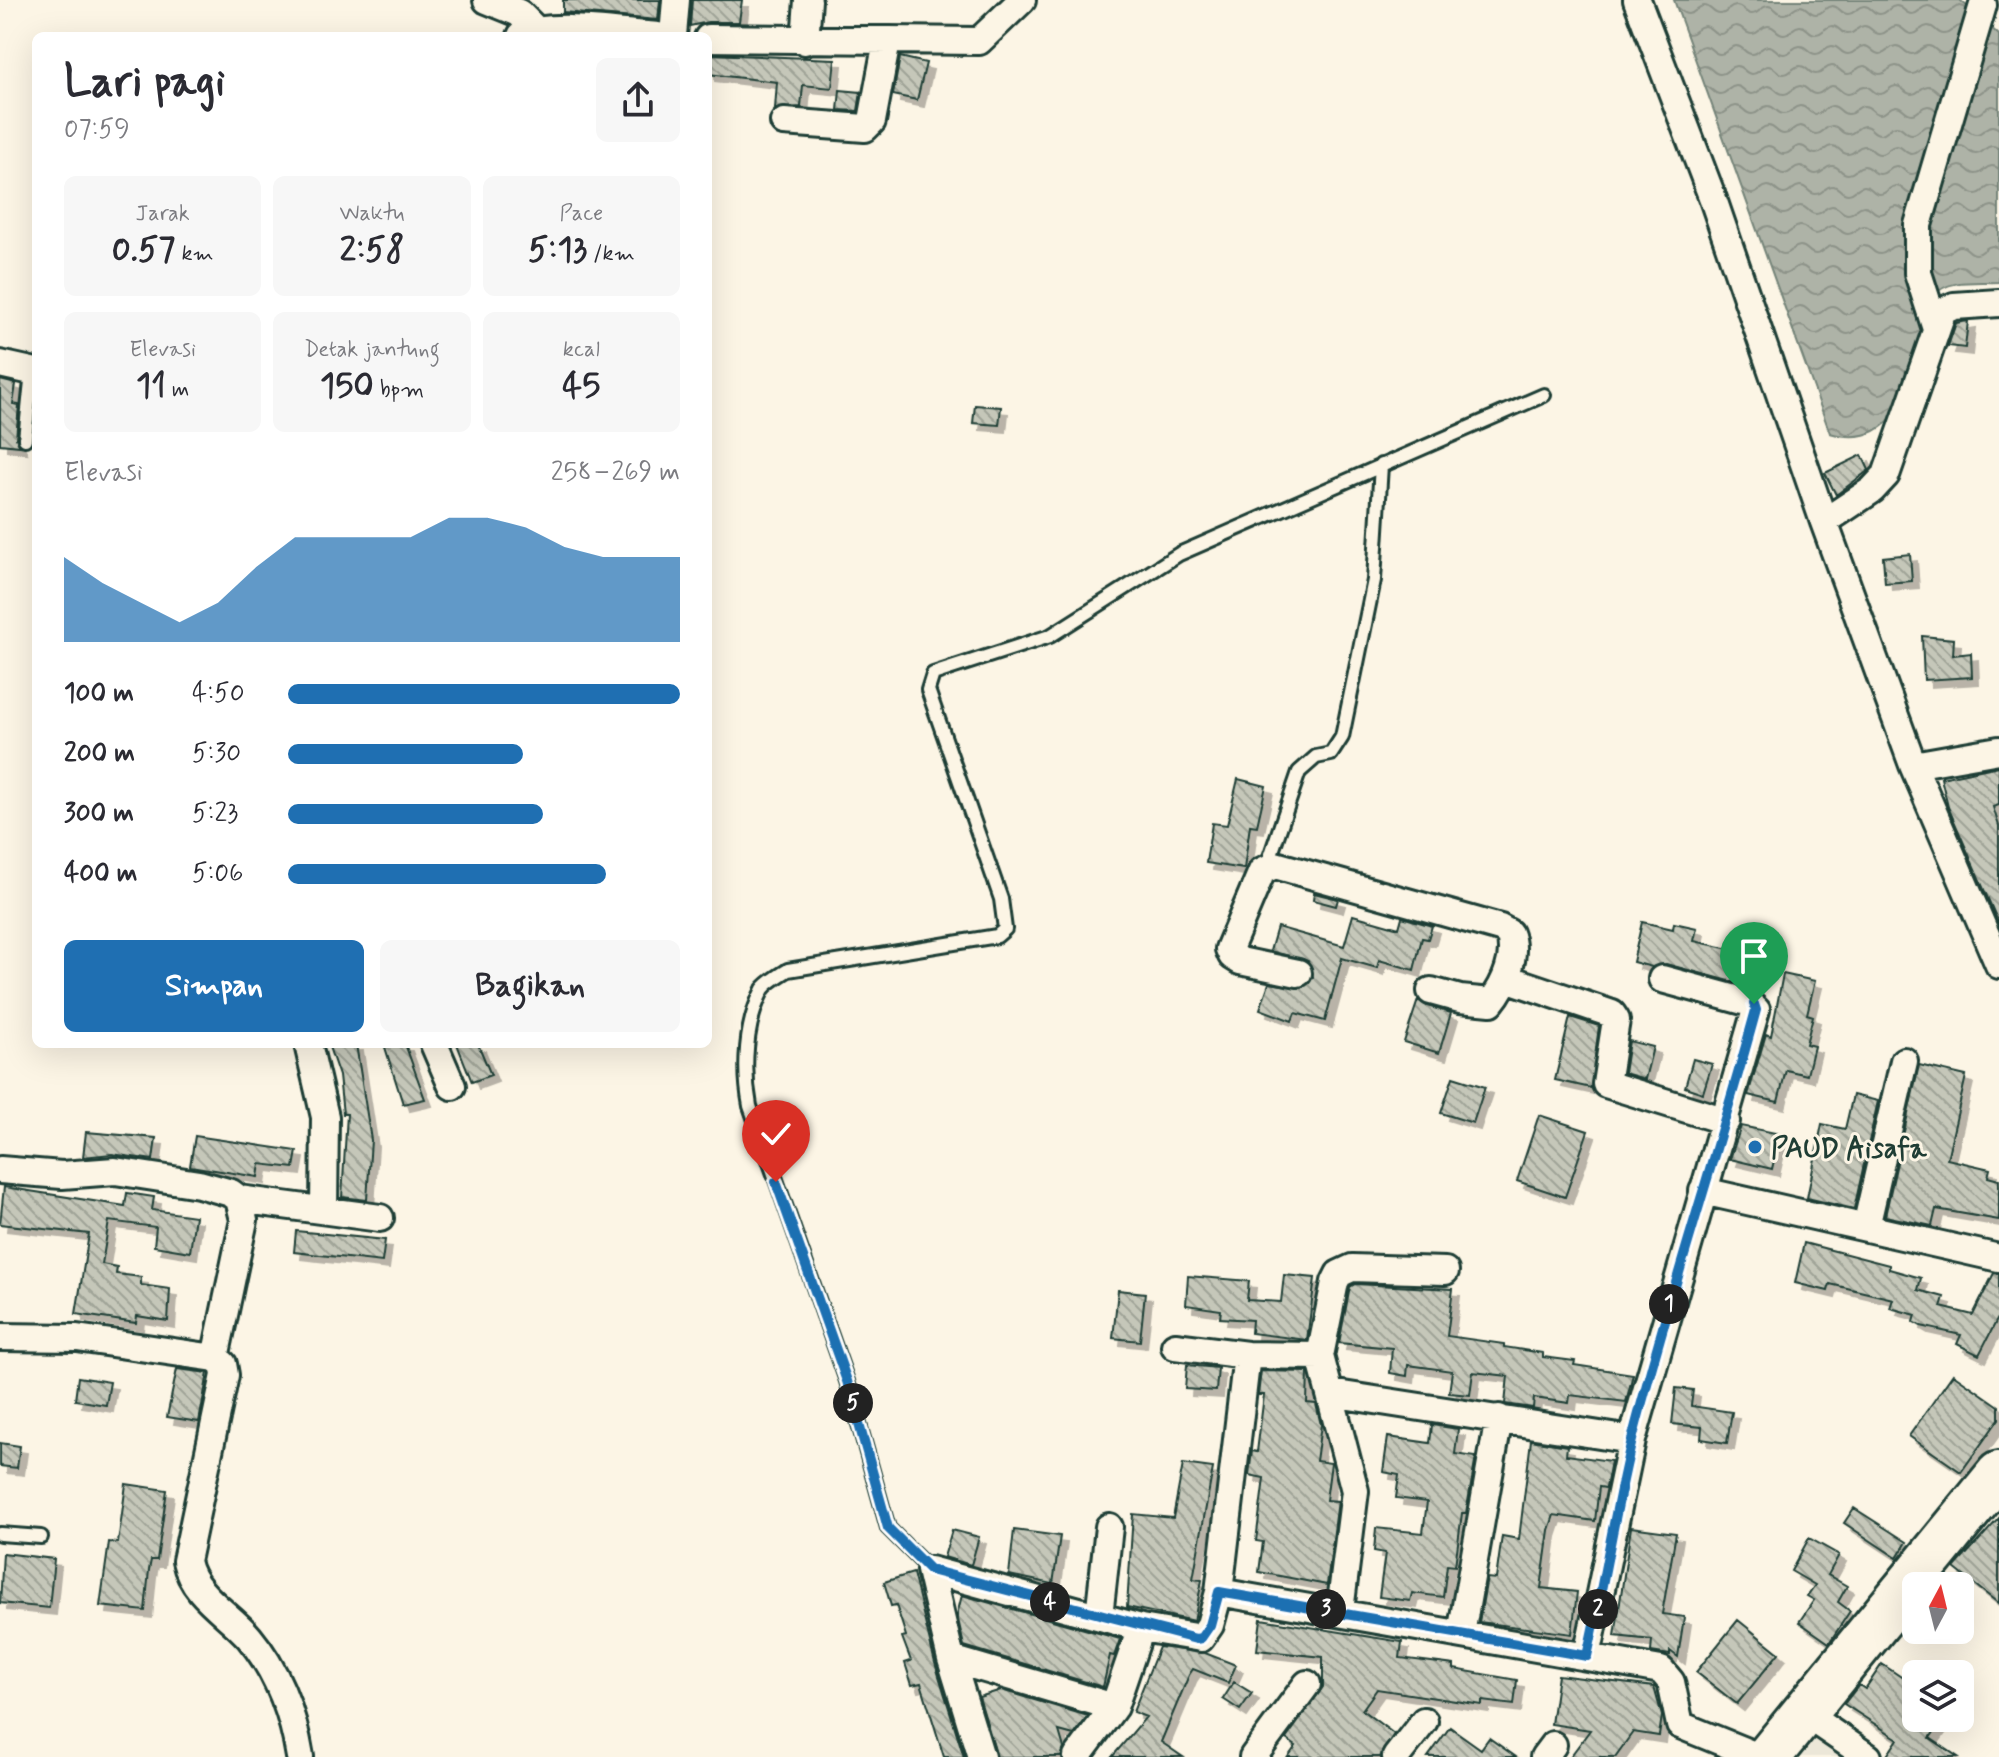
<!DOCTYPE html>
<html lang="id">
<meta charset="utf-8">
<style>
body{margin:0;font-family:Mynerve,sans-serif;background:#f7f7f7;color:#2b2b33;height:100vh;display:flex;flex-direction:column;font-size:30px;white-space:nowrap}
*{box-sizing:border-box;margin:0}
p{font-size:26px;color:#7c7c81}
.icon{flex:none;width:44px;height:44px;fill:none;stroke:currentColor;stroke-width:2;stroke-linecap:round;stroke-linejoin:round}
.map{position:relative;flex:1;overflow:hidden}
.panel{position:absolute;left:32px;top:32px;width:680px;height:1016px;display:flex;flex-direction:column;background:#fff;border-radius:12px;box-shadow:0 8px 32px #0002}
.panel>*{flex:none}
.needle{width:52px;rotate:7deg}
.fabs{position:absolute;left:1902px;top:1572px;display:grid;gap:16px}
.fabs a{display:grid;place-items:center;width:72px;height:72px;border-radius:12px;background:#fff;box-shadow:0 8px 32px #0002;font-size:40px}
.pin{position:absolute;display:grid;place-items:center;width:68px;height:68px;color:#fff;margin:-82px -34px;border-radius:50% 50% 50% 0;rotate:-45deg;box-shadow:0 0 8px #0007}
.pin .icon{rotate:45deg}
.km{position:absolute;width:40px;height:40px;margin:-20px;border-radius:50%;background:#222;color:#fff;font-size:22px;line-height:40px;text-align:center}
.round{display:grid;place-items:center;flex:none;width:84px;height:84px;border-radius:12px;background:#f7f7f7}
.overview{display:flex;align-items:center;justify-content:space-between;height:136px;padding:0 32px}
h1{font-size:44px;font-weight:700;line-height:60px}
.metrics{display:grid;grid-template-columns:repeat(3,1fr);gap:12px;height:136px;padding:8px 32px}
.metrics div{display:grid;align-content:center;border-radius:12px;background:#f7f7f7;text-align:center}
.metrics b{font-size:34px;font-weight:700}
.metrics small{font-size:22px;font-weight:400}
.metrics p{font-size:22px}
.chart{height:224px;padding:16px 32px}
.chart p{display:flex;justify-content:space-between}
.chart svg{width:100%;height:144px;margin-top:8px;fill:#1f6fb2;opacity:.7}
.primary-button{display:flex;gap:16px;margin-top:auto;padding:16px 32px}
.primary-button a{flex:1;height:92px;border-radius:12px;background:#1f6fb2;color:#fff;font-size:32px;font-weight:700;line-height:92px;text-align:center}
.primary-button a+a{background:#f7f7f7;color:#2b2b33}
ul{padding:0 32px;list-style:none;font-size:26px}
li{display:grid;grid-template-columns:128px 96px 1fr;align-items:center;height:60px}
li i{height:20px;border-radius:10px;background:#1f6fb2}
.map>svg:first-child{display:block}
.built{fill:#ece7d8}
.water{fill:url(#water-waves);stroke:#758479;stroke-width:2}
.building{fill:url(#building-back-hatch);stroke:#1f3d34;stroke-width:2;filter:url(#shadow)}
.lines{fill:none;stroke-linecap:round;stroke-linejoin:round}
.lane-casing{stroke:#1f3d34;stroke-width:18}
.street-casing{stroke:#1f3d34;stroke-width:32}
.highway-casing{stroke:#1f3d34;stroke-width:50}
.lane{stroke:#fcf5e5;stroke-width:12}
.street{stroke:#fcf5e5;stroke-width:26}
.highway{stroke:#fcf5e5;stroke-width:44}
.route-casing{stroke:#fff;stroke-width:16}
.route{stroke:#1f6fb2;stroke-width:10}
.poi-dot{fill:#1f6fb2;stroke:#fcf5e5;stroke-width:3}
.labels{text-anchor:middle;stroke-width:6;stroke-linejoin:round;paint-order:stroke}
.poi-label{font-size:28px;font-weight:bold;fill:#1f3d34;stroke:#fcf5e5;text-anchor:start}
</style>
<div class="map">
<svg width="1999" height="1757" viewBox="0 0 1999 1757">
<defs>
<pattern id="water-waves" width="16" height="10" patternUnits="userSpaceOnUse" patternTransform="scale(2)"><rect width="16" height="10" fill="#aeb3a7"/><path d="M0 5q4-4 8 0t8 0" fill="none" stroke="#8d9389"/></pattern>
<pattern id="building-back-hatch" width="6" height="6" patternUnits="userSpaceOnUse" patternTransform="scale(2)"><rect width="6" height="6" fill="#c5c7b9"/><path d="M-1 5l2 2M0 0l6 6M5-1l2 2" fill="none" stroke="#9fa397"/></pattern>
<filter id="shadow"><feDropShadow dx="7" dy="7" stdDeviation="0" flood-color="#0004"/></filter>
</defs>
<rect width="100%" height="100%" fill="#fcf5e5"/>
<filter id="ink" filterUnits="userSpaceOnUse"><feTurbulence type="fractalNoise" baseFrequency=".0125" numOctaves="2"/><feDisplacementMap in="SourceGraphic" scale="16" xChannelSelector="R" yChannelSelector="G"/><feConvolveMatrix kernelMatrix="1 2 1 2 8 2 1 2 1" color-interpolation-filters="sRGB"/></filter>
<g filter="url(#ink)">
<!-- built -->
<path class="built" d="M1818,1729L1857,1757H1797Z"/>
<!-- water -->
<path class="water" d="M1674,0H1960L1999,35V282C1980,283 1946,278 1934,296C1929,303 1928,317 1926,326C1911,378 1901,453 1830,433Z"/>
<!-- building -->
<path class="building" d="M563,0H660L658,20L563,12Z
M692,0H742L739,22H708L690,26Z
M708,54L835,59L832,88L803,85L801,107L775,109L777,82L708,74Z
M900,57L926,63L917,100L893,95Z
M840,90L861,92L858,111L838,110Z
M1968,321L1965,348L1948,346L1956,323Z
M0,380L16,384L13,404L19,405L16,438L20,446L0,444Z
M975,405L1001,407L999,425L973,423Z
M1862,455L1869,470L1836,495L1825,473Z
M1910,554L1912,581L1885,583L1883,557Z
M1922,636L1954,639L1953,655L1971,653L1972,677L1924,680Z
M1999,766V805L1993,807L1999,826V924L1948,807L1941,778Z
M1238,779L1266,786L1257,826L1250,825L1244,869L1206,863L1212,823L1227,825Z
M1314,893L1338,899L1336,906L1313,900Z
M1353,915L1399,928L1402,917L1432,926L1428,939L1422,938L1414,970L1379,960L1377,968L1342,958L1325,1021L1295,1013L1292,1021L1260,1009L1269,983L1302,988L1313,977L1308,961L1270,951L1277,927L1344,946Z
M1642,922L1673,929L1674,923L1697,928L1694,941L1748,953L1741,984L1666,964L1652,967L1633,962Z
M1783,974L1815,981L1807,1014L1813,1016L1806,1044L1814,1046L1807,1075L1786,1070L1778,1102L1748,1095L1766,1034L1771,1036Z
M1418,1000L1427,1006L1451,1013L1439,1053L1404,1042Z
M1570,1017L1599,1026L1591,1088L1555,1080Z
M1629,1041L1653,1047L1645,1079L1624,1073Z
M328,1044H356L371,1140L367,1200L342,1197L347,1114H343L339,1076Z
M384,1044H405L425,1099L403,1104Z
M457,1044H478L491,1075L472,1082Z
M1693,1059L1712,1064L1703,1093L1685,1087Z
M1919,1065L1966,1076L1947,1159L1990,1169L1988,1177L1999,1180V1220L1936,1209L1932,1226L1885,1216Z
M1453,1077L1485,1087L1473,1123L1441,1113Z
M1853,1095L1878,1101L1854,1209L1807,1198L1822,1124L1845,1129Z
M1539,1115L1588,1131L1565,1197L1517,1181Z
M1741,1126L1780,1134L1772,1169L1730,1159Z
M86,1132L156,1138L153,1160L112,1154L83,1157Z
M195,1136L297,1151L294,1168L260,1164L258,1177L190,1166Z
M4,1187L125,1206L127,1193L154,1197L152,1210L195,1216L190,1252L154,1246L156,1227L109,1221L102,1264L117,1267L116,1274L141,1277V1285L170,1289L168,1321L137,1316L136,1323L76,1314L89,1234L0,1224Z
M296,1231L385,1240L382,1262L294,1252Z
M1804,1243L1889,1265V1269L1921,1278L1918,1290L1944,1297L1941,1307L1973,1315L1994,1273L1999,1274V1316L1979,1355L1957,1344L1961,1335L1921,1326L1914,1322L1916,1315L1890,1308L1893,1299L1830,1284L1828,1291L1795,1283Z
M1284,1275L1315,1278L1307,1340L1251,1333L1252,1320L1220,1318L1221,1310L1186,1305L1188,1276L1249,1281L1247,1300L1281,1302Z
M1355,1284L1453,1289L1447,1336L1504,1344V1347L1543,1353V1357L1575,1361L1574,1365L1633,1374L1626,1402L1570,1395L1569,1403L1534,1398L1533,1408L1505,1404L1508,1376L1473,1372L1470,1395L1449,1393L1452,1371L1408,1365L1407,1376L1390,1373L1392,1348L1339,1343L1350,1287Z
M1118,1290L1145,1293L1140,1341L1113,1338Z
M1187,1365L1218,1368L1216,1391L1185,1389Z
M177,1369L208,1373L199,1422L167,1417Z
M1261,1371L1308,1372L1307,1403L1316,1404L1321,1425L1316,1461L1331,1463L1326,1500L1338,1501L1327,1585L1259,1572L1263,1542L1256,1541L1264,1478L1249,1475L1252,1451L1257,1452L1264,1395H1258Z
M1953,1374L1999,1406V1419L1961,1472L1909,1436Z
M78,1377L110,1382L106,1405L75,1400Z
M1676,1388L1693,1390L1691,1406L1732,1412L1727,1443L1701,1439L1702,1427L1672,1424Z
M1432,1425L1458,1429L1455,1454L1476,1457L1466,1513H1462L1455,1566L1447,1565L1443,1597L1412,1593L1410,1601L1379,1597L1385,1553L1374,1551L1376,1528L1423,1533L1427,1502L1396,1498L1399,1475L1383,1472L1388,1437L1430,1443Z
M1531,1440L1567,1446L1566,1455L1611,1461L1606,1488L1599,1487L1595,1521L1554,1515L1549,1530L1541,1588L1577,1592L1572,1634L1479,1622L1487,1578L1496,1579L1502,1536L1519,1539Z
M0,1443L20,1446L17,1468L0,1466Z
M1183,1464L1213,1468L1193,1579L1202,1580L1194,1621L1127,1607L1133,1514L1173,1518Z
M126,1484L167,1490L157,1560H151L149,1570L145,1611L100,1606L109,1542L118,1543Z
M1854,1508L1907,1542L1897,1558L1844,1523Z
M1999,1518V1604L1954,1568Z
M1631,1527L1676,1533L1662,1614L1684,1617L1678,1657L1670,1651V1655L1651,1652L1652,1640L1615,1636Z
M952,1530L979,1537L971,1565L944,1557Z
M1014,1530L1060,1536L1053,1584L1009,1575Z
M1809,1538L1839,1555L1828,1575L1847,1586L1838,1602L1850,1611L1829,1643L1799,1622L1814,1600L1807,1596L1815,1585L1791,1571Z
M3,1553L54,1559L49,1608L0,1603Z
M913,1573L935,1663L964,1757H944L921,1683L912,1685L905,1663L911,1661L902,1637L906,1636L896,1605L891,1606L884,1582Z
M962,1595L1120,1639L1114,1656L1110,1655L1103,1687L964,1646L957,1615Z
M1261,1619L1402,1642L1400,1658L1454,1665V1669L1517,1680L1514,1705L1482,1701V1705L1377,1689L1362,1710L1394,1734L1380,1757H1288L1296,1746L1286,1739L1323,1687V1657L1257,1650Z
M1738,1620L1779,1653L1737,1704L1696,1672Z
M1159,1647L1205,1653L1236,1665L1228,1683L1193,1669L1189,1675L1161,1742L1183,1757H1112L1146,1717L1133,1712Z
M1882,1664L1916,1687V1718H1944L1930,1738L1958,1757H1886L1898,1739L1844,1704L1859,1685L1865,1689Z
M1558,1675L1654,1687L1662,1716L1659,1736L1633,1732L1615,1757H1570L1590,1730L1551,1724Z
M1234,1682L1252,1693L1240,1710L1223,1699Z
M1001,1690L1088,1716L1074,1735L1059,1731L1064,1748L1061,1757H997L979,1697Z
M1450,1727L1481,1749L1489,1738L1516,1757H1428Z"/>
<g class="lines">
<defs>
<path id="lane" d="M25,439L32,371
M1267,866L1299,772L1316,757L1331,754L1342,737L1374,580L1381,465
M0,1534L41,1537
M930,1570L888,1528L847,1381L750,1106C743,1069 745,1024 763,989C768,982 780,975 788,970L997,936L1005,929L1001,899L928,690L933,674L1050,636L1179,554L1544,395"/>
<path id="street" d="M487,0L519,13L535,29
M1637,0L1713,199L1824,522L1913,765L1999,965
M521,36C551,21 622,34 658,36
M673,36L676,0
M708,38L979,41L1022,0
M805,41L808,0
M784,122L865,128L872,121L887,41
M1935,326L1918,273V225L1983,5
M0,364L36,372
M1824,522L1872,490L1886,475L1943,311L1954,306L1999,303
M1913,765L1999,750
M1298,973L1240,961L1232,956L1229,949L1262,871L1275,865L1500,928L1509,933C1518,955 1505,985 1491,1002L1460,999L1431,991
M1506,978L1612,1014L1616,1020L1606,1084L1726,1121
M308,1044L325,1117L324,1210
M434,1044L452,1086
M0,1170L62,1175L115,1171L199,1184L231,1193L239,1199L244,1220L215,1358L223,1364L225,1375L186,1561C193,1595 227,1612 249,1637C278,1672 293,1713 300,1757
M1703,1191L1999,1258
M239,1199L380,1218
M1866,1227L1904,1061
M0,1337L77,1338L215,1358
M1175,1346L1247,1355L1320,1356
M1330,1393L1632,1440
M1219,1592L1661,1670L1671,1682L1680,1725L1759,1757
M1340,1611L1355,1491L1320,1356L1335,1282L1339,1274L1352,1268L1445,1271
M1099,1616L1109,1527
M1461,1634L1499,1418
M1587,1656L1632,1440L1756,1010L1747,1002L1662,979
M951,1659L1114,1707
M1805,1714L1868,1757
M981,1757L951,1659L930,1570L1141,1628L1201,1638L1210,1625L1219,1592L1247,1355
M1077,1757L1114,1707L1141,1628
M1253,1757L1307,1684
M1396,1757L1424,1721
M1544,1757L1553,1745"/>
<path id="highway" d="M1768,1757L1999,1474"/>
</defs>
<!-- lane casing -->
<use href="#lane" class="lane-casing"/>
<!-- street casing -->
<use href="#street" class="street-casing"/>
<!-- highway casing -->
<use href="#highway" class="highway-casing"/>
<!-- lane -->
<use href="#lane" class="lane"/>
<!-- street -->
<use href="#street" class="street"/>
<!-- highway -->
<use href="#highway" class="highway"/>
</g>
</g>
<g class="lines" filter="url(#ink)">
<defs>
<path id="route" d="M776,1182L847,1381L888,1528L930,1570L1196,1639L1201,1638L1210,1625L1219,1592L1587,1656C1604,1583 1615,1509 1633,1436C1670,1293 1717,1153 1756,1010L1754,1004"/>
</defs>
<!-- route casing -->
<use href="#route" class="route-casing"/>
<!-- route -->
<use href="#route" class="route"/>
</g>
<!-- markers -->
<circle class="poi-dot" cx="1755" cy="1147" r="8"/>
<g class="labels">
<!-- poi labels -->
<g class="poi-label">
<text x="1771" y="1157">PAUD Aisafa</text>
</g>
</g>
</svg>
<div class="fabs">
<a><svg class="needle" viewBox="-14 -14 28 28"><path d="M0-13l5 13h-10z" fill="#e53935"/><path d="M0 13l5-13h-10z" fill="#7c7c81"/></svg></a>
<a><svg class="icon" aria-label="layers" viewBox="0 0 24 24"><path d="M12 4l9 5-9 5-9-5zM3 14l9 5 9-5"/></svg></a>
</div>
<div class="pin" style="left:1754px;top:1004px;background:#1e9e55"><svg class="icon" aria-label="arrive" viewBox="0 0 24 24"><path d="M6 21V4h12l-3 4 3 4H6"/></svg></div>
<div class="pin" style="left:776px;top:1182px;background:#d93025"><svg class="icon" aria-label="check" viewBox="0 0 24 24"><path d="M5 12l5 5 9-10"/></svg></div>
<b class="km" style="left:1669px;top:1304px">1</b>
<b class="km" style="left:1598px;top:1609px">2</b>
<b class="km" style="left:1326px;top:1609px">3</b>
<b class="km" style="left:1050px;top:1602px">4</b>
<b class="km" style="left:853px;top:1403px">5</b>
<section class="panel">
<div class="overview"><div><h1>Lari pagi</h1><p>07:59</p></div><a class="round"><svg class="icon" aria-label="share" viewBox="0 0 24 24"><path d="M12 15V3M7 8l5-5 5 5M5 13v7h14v-7"/></svg></a></div>
<div class="metrics">
<div><p>Jarak</p><b>0.57<small> km</small></b></div>
<div><p>Waktu</p><b>2:58</b></div>
<div><p>Pace</p><b>5:13<small> /km</small></b></div>
</div>
<div class="metrics">
<div><p>Elevasi</p><b>11<small> m</small></b></div>
<div><p>Detak jantung</p><b>150<small> bpm</small></b></div>
<div><p>kcal</p><b>45</b></div>
</div>
<div class="chart"><p><span>Elevasi</span>258–269 m</p>
<svg viewBox="0 0 160 44" preserveAspectRatio="none"><path d="M0 44V18L10 26L20 32L30 38L40 32L50 21L60 12L70 12L80 12L90 12L100 6L110 6L120 9L130 15L140 18L150 18L160 18V44z"/></svg>
</div>
<ul>
<li><b>100 m</b>4:50<i style="width:100%"></i></li>
<li><b>200 m</b>5:30<i style="width:60%"></i></li>
<li><b>300 m</b>5:23<i style="width:65%"></i></li>
<li><b>400 m</b>5:06<i style="width:81%"></i></li>
</ul>
<div class="primary-button"><a>Simpan</a><a>Bagikan</a></div>
</section>
</div>
